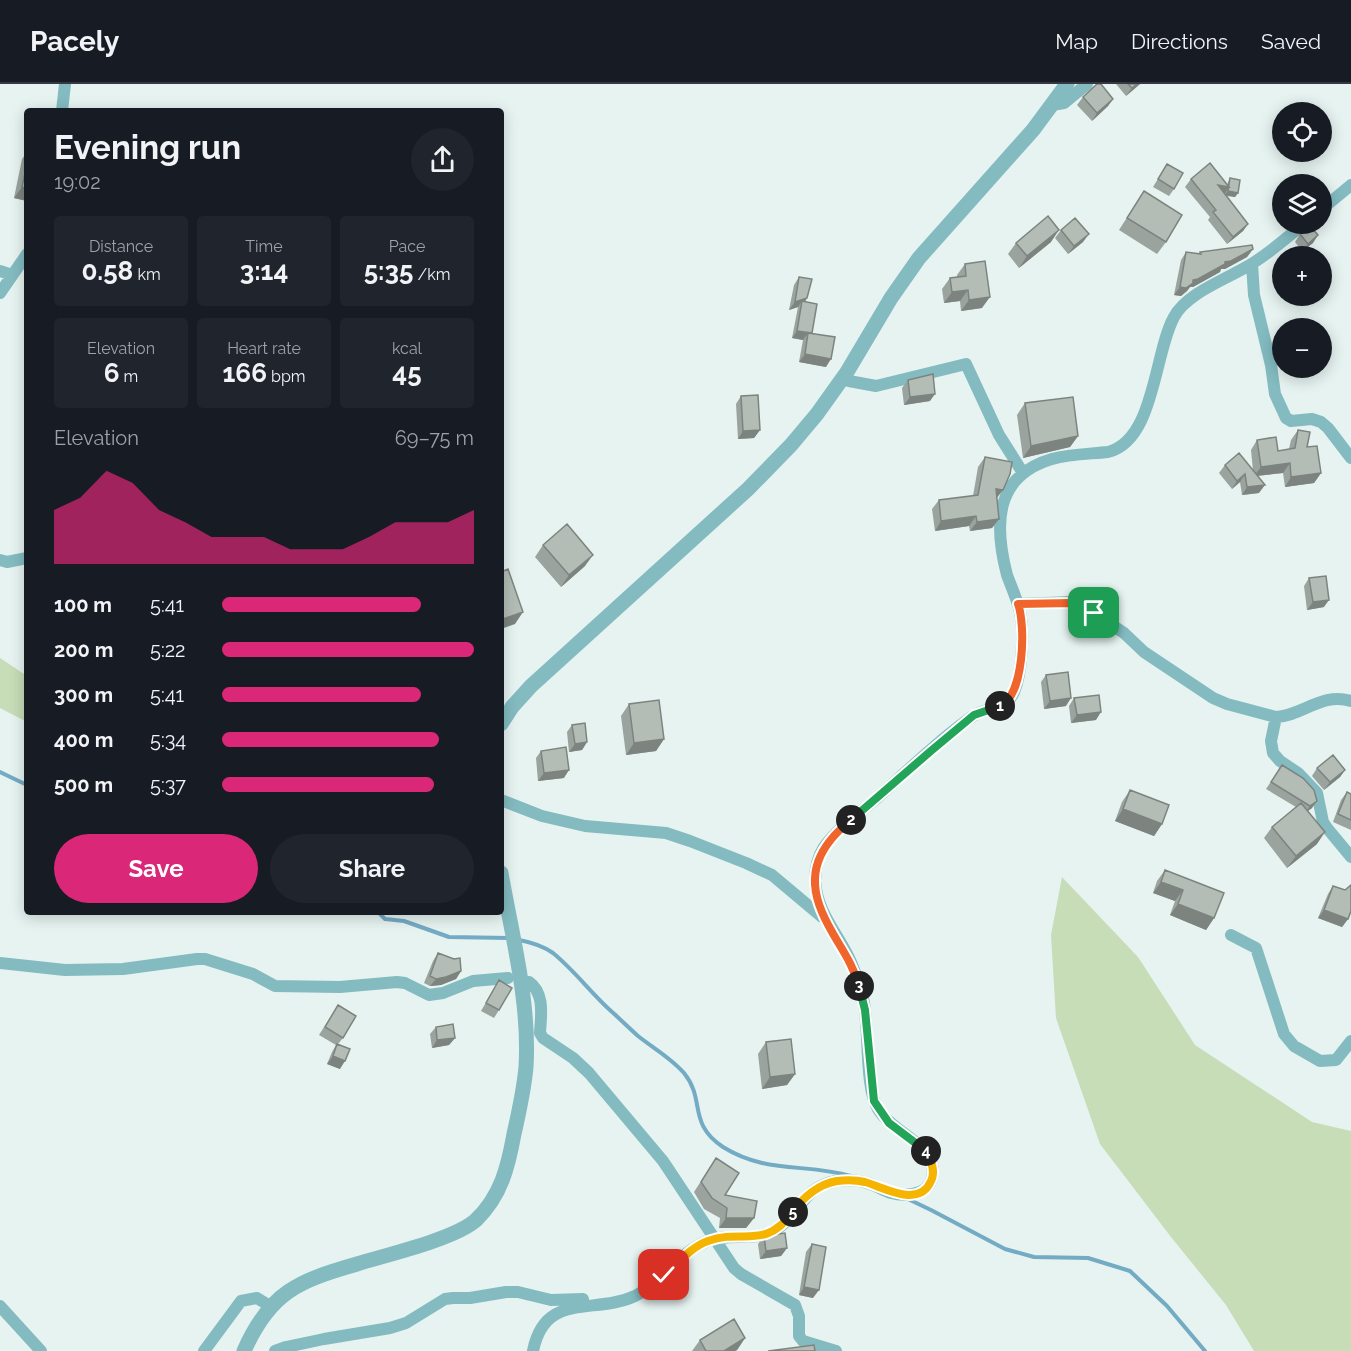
<!DOCTYPE html>
<meta charset="utf-8">
<style>
body{margin:0;font-family:Raleway,sans-serif;background:#20242c;color:#f1f3f6;height:100vh;display:flex;flex-direction:column;font-size:22px;white-space:nowrap}
*{box-sizing:border-box;margin:0}
p{font-size:20px;color:#9ea1a6}
.icon{flex:none;width:33px;height:33px;fill:none;stroke:currentColor;stroke-width:2;stroke-linecap:round;stroke-linejoin:round}
.map{position:relative;flex:1;overflow:hidden}
.panel{position:absolute;left:24px;top:24px;width:480px;height:807px;display:flex;flex-direction:column;background:#171b24;border-radius:6px;box-shadow:0 3px 15px #0003}
.panel>*{flex:none}
.fabs{position:absolute;left:1272px;top:18px;display:grid;gap:12px}
.fabs a{display:grid;place-items:center;width:60px;height:60px;border-radius:50%;background:#171b24;box-shadow:0 3px 15px #0003;font-size:30px}
.pin{position:absolute;display:grid;place-items:center;width:51px;height:51px;color:#fff;margin:-26px;border-radius:12px;box-shadow:0 3px 9px #0006}
.km{position:absolute;width:30px;height:30px;margin:-15px;border-radius:50%;background:#222;color:#fff;font-size:16px;line-height:30px;text-align:center}
.round{display:grid;place-items:center;flex:none;width:63px;height:63px;border-radius:32px;background:#20242c}
.summary{display:flex;align-items:center;justify-content:space-between;height:102px;padding:0 30px}
h1{font-size:33px;font-weight:700;line-height:45px}
.stats{display:grid;grid-template-columns:repeat(3,1fr);gap:9px;height:102px;padding:6px 30px}
.stats div{display:grid;align-content:center;border-radius:6px;background:#20242c;text-align:center}
.stats b{font-size:26px;font-weight:700}
.stats small{font-size:16px;font-weight:400}
.stats p{font-size:16px}
.chart{height:168px;padding:12px 30px}
.chart p{display:flex;justify-content:space-between}
.chart svg{width:100%;height:108px;margin-top:6px;fill:#db2777;opacity:.7}
.primary-button{display:flex;gap:12px;margin-top:auto;padding:12px 30px}
.primary-button a{flex:1;height:69px;border-radius:36px;background:#db2777;color:#fff;font-size:24px;font-weight:700;line-height:69px;text-align:center}
.primary-button a+a{background:#20242c;color:#f1f3f6}
ul{padding:0 30px;list-style:none;font-size:20px}
li{display:grid;grid-template-columns:96px 72px 1fr;align-items:center;height:45px}
li i{height:15px;border-radius:8px;background:#db2777}
header{display:flex;align-items:center;gap:36px;box-sizing:border-box;height:84px;padding:0 30px;background:#171b24;border-bottom:2px solid #363941}
header strong{font-size:28px}
nav{display:flex;gap:33px;margin-inline-start:auto;font-size:21px}
.map>svg:first-child{display:block}
.green{fill:#c6ddb8}
.lines{fill:none;stroke-linecap:round;stroke-linejoin:round}
.stream{stroke:#73aac4;stroke-width:4}
.minor{stroke:#83bbc1;stroke-width:12}
.tertiary{stroke:#83bbc1;stroke-width:15}
.wall{fill:#9aa39d}
.shaded-wall{fill:#7d847f}
.building{fill:#b3bdb6;stroke:#7d847f;stroke-width:1.5}
.split-1-casing{stroke:#fff;stroke-width:12}
.split-2-casing{stroke:#fff;stroke-width:12}
.split-3-casing{stroke:#fff;stroke-width:12}
.split-4-casing{stroke:#fff;stroke-width:12}
.split-5-casing{stroke:#fff;stroke-width:12}
.split-6-casing{stroke:#fff;stroke-width:12}
.split-1{stroke:#f0652b;stroke-width:8}
.split-2{stroke:#22a559;stroke-width:8}
.split-3{stroke:#f0652b;stroke-width:8}
.split-4{stroke:#22a559;stroke-width:8}
.split-5{stroke:#f5b400;stroke-width:8}
.split-6{stroke:#f5b400;stroke-width:8}
</style>
<header>
<strong>Pacely</strong>
<nav><a>Map</a><a>Directions</a><a>Saved</a></nav>
</header>
<div class="map">
<svg width="1351" height="1267" viewBox="0 0 1351 1267">
<rect width="100%" height="100%" fill="#e6f3f0"/>
<!-- green -->
<path class="green" d="M0,574L27,592V638L0,624Z
M1062,793L1138,873L1195,961L1312,1038L1351,1047V1267H1254L1226,1221L1171,1153L1100,1060L1056,934L1051,851Z"/>
<g class="lines">
<!-- stream -->
<path class="stream" d="M0,688L27,701
M378,828L385,835L404,837L449,853L509,854
M519,856C530,858 543,862 553,869C574,886 591,909 611,927C620,935 629,944 638,952C653,964 671,974 684,989C706,1016 687,1039 723,1063C766,1090 806,1079 851,1092
M908,1115L931,1126L1005,1165L1034,1173L1088,1174L1130,1187L1167,1222L1205,1267"/>
<!-- minor -->
<path class="minor" d="M1052,21L1064,19L1087,0
M62,27L65,0
M1322,125L1351,101
M1252,180L1254,211L1271,281L1275,310L1286,334L1291,337L1312,335L1321,338L1328,344L1351,374
M0,187L12,191
M0,209L27,170
M849,297L876,302L966,280L999,351L1023,389
M0,476L7,478L27,474
M1018,520L1071,518L1094,529L1124,549L1144,568L1213,614L1227,620L1276,633C1302,632 1322,608 1351,617
M1276,633L1271,657L1273,669L1280,677L1298,689L1317,709L1323,738L1327,744L1351,773
M501,716L542,732L585,742L666,749L690,757L746,779L772,791L822,833
M1231,851L1256,864L1284,950L1294,962L1320,977L1336,976L1351,957
M0,879L65,886L123,885L197,875H205L253,890L275,902L340,903L397,898L405,899L429,911L443,909L473,897L508,894
M529,898C545,909 541,932 540,949L543,954L573,974L589,989L663,1077L734,1184L741,1190L795,1221L799,1232V1252L803,1257L836,1267
M0,1222L41,1267
M204,1267L241,1217L257,1214L270,1222
M275,1267L286,1263L324,1255L390,1244L406,1239L445,1215L453,1214H470L506,1208H518L551,1216L583,1215
M533,1267C545,1207 594,1231 635,1212C663,1198 680,1167 708,1157C729,1148 757,1159 777,1145C800,1130 803,1103 836,1097C845,1096 856,1096 864,1098C874,1100 882,1106 891,1109C905,1113 928,1111 932,1094C940,1062 892,1049 878,1025C864,1002 870,944 863,914C859,900 855,886 849,874C836,847 817,828 815,797C815,784 817,774 824,763C838,744 858,730 876,715C907,687 938,657 973,632C987,623 1006,626 1014,608C1022,589 1025,545 1019,524C1016,513 1011,502 1007,491C994,441 994,392 1052,375C1070,370 1089,370 1108,368C1155,356 1154,269 1174,233C1187,208 1230,194 1253,179C1271,168 1287,153 1304,140"/>
<!-- tertiary -->
<path class="tertiary" d="M501,640L512,623L531,602L748,405L791,361L817,330L847,288L891,214L919,174L1033,46L1067,0
M244,1267C270,1208 298,1197 357,1180C386,1171 455,1155 476,1136C501,1112 508,1083 514,1050C519,1028 524,1005 526,983C530,918 512,852 501,789"/>
</g>
<!-- wall -->
<path class="wall" d="M1116,0H1140L1126,12Z
M1083,13L1113,15L1108,22L1092,37L1077,21Z
M27,68V117L14,114L22,75Z
M1167,80L1174,105L1169,112L1153,103Z
M1230,94L1238,109L1235,113L1226,112L1248,140L1243,147L1227,160L1208,136L1210,133L1185,103L1191,95L1227,101L1228,98Z
M1144,107L1166,158L1157,170L1119,146Z
M1061,146L1083,158L1068,170L1055,154Z
M1300,150L1313,159L1302,167L1295,158Z
M1051,158L1019,184L1008,170L1016,159Z
M1253,165L1247,173L1225,185H1221L1220,188L1193,203H1190L1187,207L1181,212L1174,211L1181,176L1186,168L1199,170L1200,168Z
M965,180L982,224L961,227L960,217L944,219L942,205L950,194L957,193V191Z
M799,193L807,214L805,218L812,249L826,283L799,278L803,256L792,254L798,223L789,226L794,201Z
M908,296L930,317L904,321L902,304Z
M741,312L760,346L754,354L738,355L736,320Z
M1025,319L1078,352L1070,363L1023,374L1017,331Z
M1298,346L1321,389L1314,399L1285,403L1283,389L1258,392L1259,409L1242,411L1240,398L1232,405L1219,389L1225,381L1253,387L1251,366L1257,356L1278,367L1289,365L1291,356Z
M985,373L997,415L999,435L992,444L970,447L969,442L935,447L932,425L939,416L973,412L978,383Z
M543,461L585,482L561,503L535,473Z
M1309,494L1324,523L1307,526L1304,502Z
M1046,591L1066,622L1044,625L1041,598Z
M1074,614L1096,636L1071,639L1069,622Z
M629,620L664,655L656,667L626,671L621,632Z
M572,641L587,658L582,666L569,668L567,648Z
M541,667L564,694L538,697L536,674Z
M1282,681L1312,724L1308,727L1317,760L1287,784L1264,754L1272,743L1296,723L1266,705Z
M1317,684L1345,686L1340,693L1324,706L1312,692Z
M1130,706L1162,740L1154,752L1115,737L1122,718Z
M1347,708L1351,710V746L1333,738L1341,716Z
M1165,786L1214,834L1206,846L1170,831L1175,817L1153,809L1157,797Z
M1333,802L1345,806L1348,835L1342,843L1318,834L1328,810Z
M438,869L461,887L456,895L441,901L430,902L424,899L433,877Z
M499,896V926L494,934L481,927Z
M338,921L343,954L338,960L340,985L327,980L332,968L336,961L319,951Z
M436,943L455,954L449,961L432,964L430,950Z
M766,958L795,990L787,1001L762,1005L758,970Z
M716,1074L725,1111L754,1134L746,1144H719L720,1134L704,1125L694,1108Z
M764,1152L787,1164L781,1172L760,1175L758,1160Z
M812,1160L813,1214L799,1211L806,1168Z
M745,1254L737,1266L735,1267H692L700,1256Z"/>
<!-- shaded-wall -->
<path class="shaded-wall" d="M1137,0H1140L1126,12L1132,4Z
M1113,15L1108,22L1092,37L1097,29Z
M1218,101L1229,103L1224,111Z
M22,103L27,104V117L14,114Z
M1228,107L1238,109L1235,113L1225,111Z
M1248,140L1243,147L1227,160L1233,153Z
M1059,146L1051,158L1019,184L1027,172Z
M1089,150L1083,158L1068,170L1074,162Z
M1318,151L1313,159L1302,167L1308,160Z
M1253,165L1247,173L1225,185H1221L1220,188L1193,203H1190L1187,207L1181,212L1174,211L1180,203L1225,178Z
M1330,190L1325,197L1322,200V197Z
M968,206L960,217L944,219L952,208Z
M990,213L982,224L961,227L969,216Z
M807,214L802,222V217L798,223L789,226L795,218Z
M797,247L808,249L803,256L792,254Z
M805,270L831,275L826,283L799,278Z
M935,310L930,317L904,321L910,313Z
M760,346L754,354L738,355L743,347Z
M1078,352L1070,363L1023,374L1031,362Z
M1290,379L1283,389L1254,392L1261,383Z
M1321,389L1314,399L1285,403L1291,393Z
M1245,390L1240,398L1232,405L1237,397Z
M1265,401L1259,409L1242,411L1247,403Z
M996,405L1003,406L996,415Z
M976,432L969,442L935,447L941,437Z
M999,435L992,444L970,447L977,438Z
M593,471L585,482L561,503L569,491Z
M1329,516L1324,523L1307,526L1313,518Z
M523,528L515,540L501,545V538L503,535Z
M1071,614L1066,622L1044,625L1050,617Z
M1101,628L1096,636L1071,639L1077,631Z
M664,655L656,667L626,671L634,659Z
M587,658L582,666L569,668L575,660Z
M569,686L564,694L538,697L544,689Z
M1345,686L1340,693L1324,706L1330,698Z
M1317,717L1312,724L1305,729L1310,722Z
M1123,725L1162,740L1154,752L1115,737Z
M1325,748L1317,760L1287,784L1296,772Z
M1161,798L1183,806L1175,817L1153,809Z
M1178,820L1214,834L1206,846L1170,831Z
M1324,826L1348,835L1342,843L1318,834Z
M461,887L456,895L441,901L430,902L436,895Z
M455,954L449,961L432,964L437,956Z
M333,972L345,977L340,985L327,980Z
M795,990L787,1001L762,1005L770,993Z
M726,1134H754L746,1144H719Z
M787,1164L781,1172L760,1175L766,1167Z
M804,1203L819,1206L813,1214L799,1211Z
M745,1254L737,1266L735,1267H724Z"/>
<!-- building -->
<path class="building" d="M1097,0H1101L1113,15L1097,29L1083,13Z
M1128,0H1137L1132,4Z
M1210,79L1229,103L1218,101L1248,140L1233,153L1213,128L1216,126L1191,95Z
M27,80V104L22,103Z
M1167,80L1183,89L1174,105L1158,95Z
M1230,94L1240,96L1238,109L1228,107Z
M1144,107L1182,131L1166,158L1127,134Z
M1048,132L1059,146L1027,172L1016,159Z
M1075,134L1089,150L1074,162L1061,146Z
M1310,142L1318,151L1308,160L1300,150Z
M1252,161L1253,165L1231,177L1225,178V180L1198,195L1193,196V199L1186,204L1180,203L1186,168L1201,170L1200,168Z
M1312,167L1317,172H1304Z
M985,177L990,213L969,216L968,206L952,208L950,194L966,192L965,180Z
M1322,179L1330,190L1322,197Z
M799,193L812,195L807,214L795,218Z
M802,217L817,220L812,249L797,247Z
M808,249L835,253L831,275L805,270Z
M933,290L935,310L910,313L908,296Z
M758,311L760,346L743,347L741,312Z
M1073,313L1078,352L1031,362L1025,319Z
M1298,346L1310,348L1307,363L1317,362L1321,389L1291,393L1290,379L1261,383L1257,356L1276,353L1278,367L1295,364Z
M1239,369L1265,401L1247,403L1245,390L1237,397L1225,381Z
M985,373L1012,378L1010,390L1003,406L996,405L999,435L977,438L976,432L941,437L939,416L978,411Z
M567,440L593,471L569,491L543,461Z
M508,485L523,528L503,535L501,529V488Z
M1326,492L1329,516L1313,518L1309,494Z
M1068,588L1071,614L1050,617L1046,591Z
M1099,611L1101,628L1077,631L1074,614Z
M659,616L664,655L634,659L629,620Z
M585,639L587,658L575,660L572,641Z
M566,663L569,686L544,689L541,667Z
M1333,671L1345,686L1330,698L1317,684Z
M1282,681L1303,694L1314,706L1317,717L1310,722L1271,698Z
M1130,706L1169,721L1162,740L1123,725Z
M1347,708L1351,710V736L1338,730Z
M1301,719L1325,748L1296,772L1272,743Z
M1165,786L1224,809L1214,834L1178,820L1183,806L1161,798Z
M1351,801V827L1348,835L1324,826L1333,802L1345,806Z
M438,869L454,875L460,874L461,887L446,893L436,895L430,892Z
M499,896L512,904L499,926L486,919Z
M338,921L356,932L343,954L325,943Z
M453,940L455,954L437,956L436,943Z
M791,955L795,990L770,993L766,958Z
M337,960L350,965L345,977L333,972Z
M716,1074L739,1089L725,1111L757,1117L754,1134H726L727,1124L712,1114L701,1098Z
M785,1149L787,1164L766,1167L764,1152Z
M812,1160L826,1163L819,1206L804,1203Z
M734,1235L745,1254L724,1267H706L700,1256Z
M814,1261L815,1267H768Z"/>
<g class="lines">
<defs>
<path id="split-1" d="M1000,622C1024,612 1026,542 1018,520L1071,519L1094,529"/>
<path id="split-2" d="M851,736L932,666L974,631L1000,622"/>
<path id="split-3" d="M851,736C820,761 805,789 822,828C833,855 851,873 859,902"/>
<path id="split-4" d="M859,902L865,926L874,1017L889,1039L926,1067"/>
<path id="split-5" d="M793,1128C803,1113 819,1100 837,1097C846,1096 856,1096 865,1098C883,1103 919,1125 931,1097C936,1087 931,1076 926,1067"/>
<path id="split-6" d="M664,1191C678,1179 691,1163 708,1157C743,1144 764,1167 793,1128"/>
</defs>
<!-- split-1 casing -->
<use href="#split-1" class="split-1-casing"/>
<!-- split-2 casing -->
<use href="#split-2" class="split-2-casing"/>
<!-- split-3 casing -->
<use href="#split-3" class="split-3-casing"/>
<!-- split-4 casing -->
<use href="#split-4" class="split-4-casing"/>
<!-- split-5 casing -->
<use href="#split-5" class="split-5-casing"/>
<!-- split-6 casing -->
<use href="#split-6" class="split-6-casing"/>
<!-- split-1 -->
<use href="#split-1" class="split-1"/>
<!-- split-2 -->
<use href="#split-2" class="split-2"/>
<!-- split-3 -->
<use href="#split-3" class="split-3"/>
<!-- split-4 -->
<use href="#split-4" class="split-4"/>
<!-- split-5 -->
<use href="#split-5" class="split-5"/>
<!-- split-6 -->
<use href="#split-6" class="split-6"/>
</g>
</svg>
<div class="fabs">
<a><svg class="icon" aria-label="locate" viewBox="0 0 24 24"><circle cx="12" cy="12" r="6"/><path d="M12 2v4M12 18v4M2 12h4M18 12h4"/></svg></a>
<a><svg class="icon" aria-label="layers" viewBox="0 0 24 24"><path d="M12 4l9 5-9 5-9-5zM3 14l9 5 9-5"/></svg></a>
<a>+</a>
<a>−</a>
</div>
<div class="pin" style="left:1094px;top:529px;background:#1e9e55"><svg class="icon" aria-label="arrive" viewBox="0 0 24 24"><path d="M6 21V4h12l-3 4 3 4H6"/></svg></div>
<div class="pin" style="left:664px;top:1191px;background:#d93025"><svg class="icon" aria-label="check" viewBox="0 0 24 24"><path d="M5 12l5 5 9-10"/></svg></div>
<b class="km" style="left:1000px;top:622px">1</b>
<b class="km" style="left:851px;top:736px">2</b>
<b class="km" style="left:859px;top:902px">3</b>
<b class="km" style="left:926px;top:1067px">4</b>
<b class="km" style="left:793px;top:1128px">5</b>
<section class="panel">
<div class="summary"><div><h1>Evening run</h1><p>19:02</p></div><a class="round"><svg class="icon" aria-label="share" viewBox="0 0 24 24"><path d="M12 15V3M7 8l5-5 5 5M5 13v7h14v-7"/></svg></a></div>
<div class="stats">
<div><p>Distance</p><b>0.58<small> km</small></b></div>
<div><p>Time</p><b>3:14</b></div>
<div><p>Pace</p><b>5:35<small> /km</small></b></div>
</div>
<div class="stats">
<div><p>Elevation</p><b>6<small> m</small></b></div>
<div><p>Heart rate</p><b>166<small> bpm</small></b></div>
<div><p>kcal</p><b>45</b></div>
</div>
<div class="chart"><p><span>Elevation</span>69–75 m</p>
<svg viewBox="0 0 160 44" preserveAspectRatio="none"><path d="M0 44V22L10 17L20 6L30 11L40 22L50 27L60 33L70 33L80 33L90 38L100 38L110 38L120 33L130 27L140 27L150 27L160 22V44z"/></svg>
</div>
<ul>
<li><b>100 m</b>5:41<i style="width:79%"></i></li>
<li><b>200 m</b>5:22<i style="width:100%"></i></li>
<li><b>300 m</b>5:41<i style="width:79%"></i></li>
<li><b>400 m</b>5:34<i style="width:86%"></i></li>
<li><b>500 m</b>5:37<i style="width:84%"></i></li>
</ul>
<div class="primary-button"><a>Save</a><a>Share</a></div>
</section>
</div>
